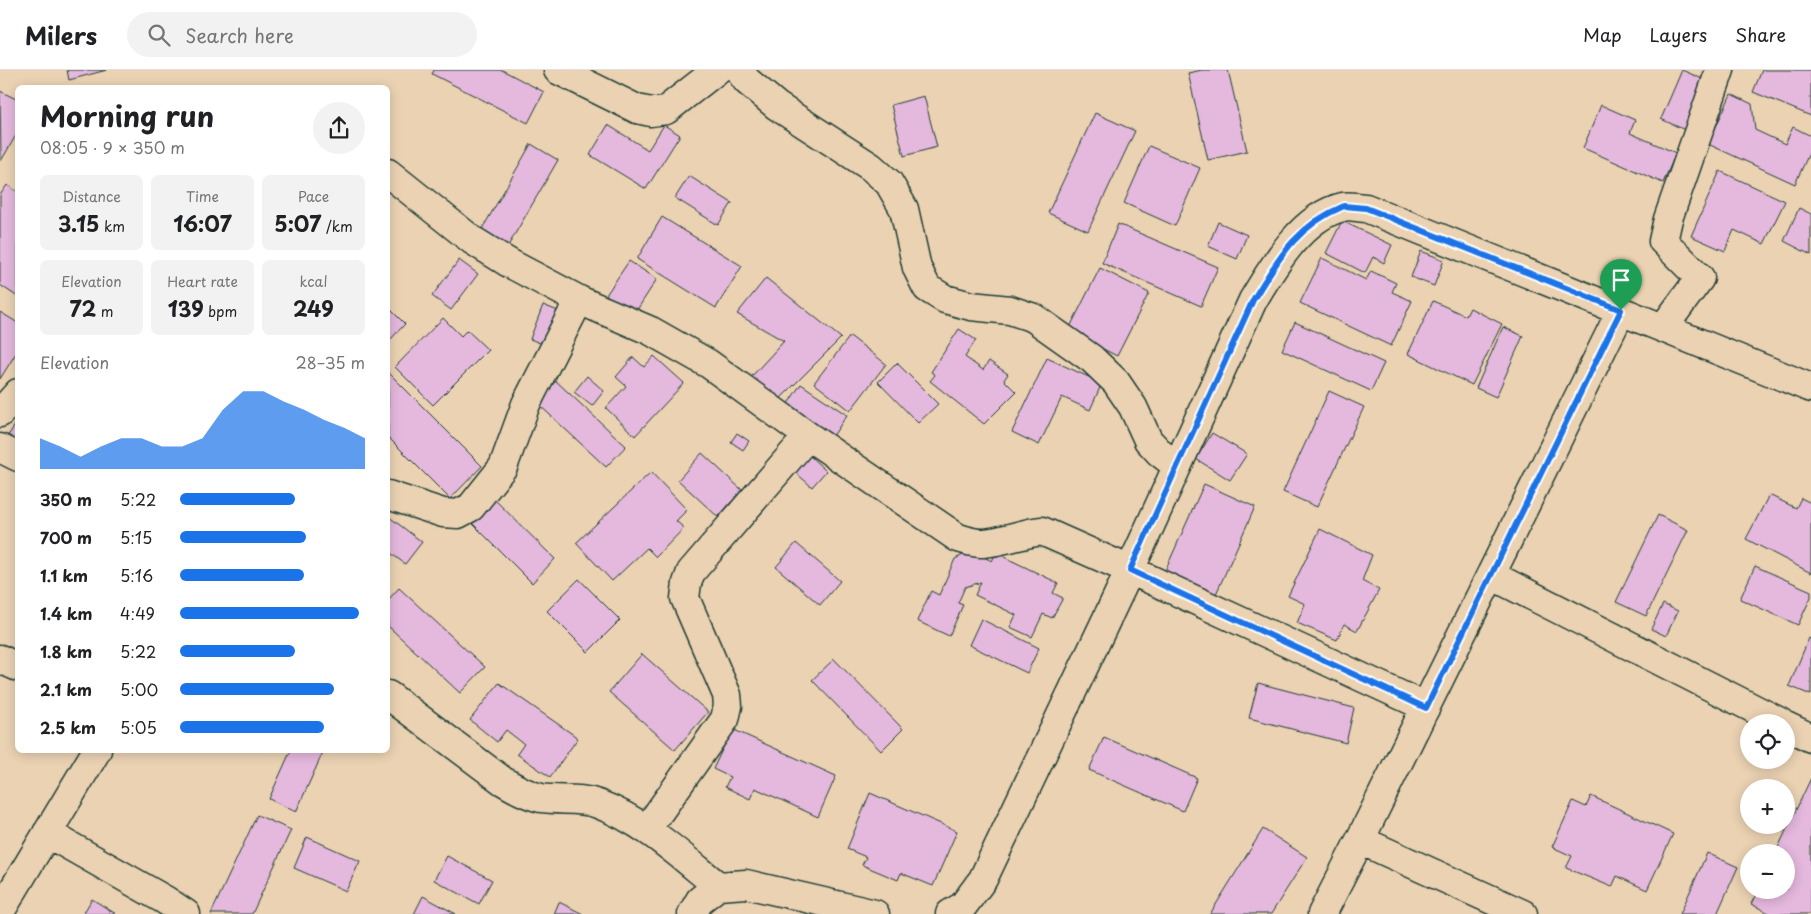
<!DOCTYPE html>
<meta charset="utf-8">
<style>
body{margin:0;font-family:"Playpen Sans",sans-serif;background:#f2f2f2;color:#202124;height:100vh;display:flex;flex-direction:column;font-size:19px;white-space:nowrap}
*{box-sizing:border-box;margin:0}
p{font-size:16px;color:#757577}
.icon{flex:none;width:28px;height:28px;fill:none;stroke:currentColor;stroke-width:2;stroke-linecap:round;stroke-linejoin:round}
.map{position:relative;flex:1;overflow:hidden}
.panel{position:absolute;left:15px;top:15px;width:375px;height:668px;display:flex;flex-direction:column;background:#fff;border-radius:8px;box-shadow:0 2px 12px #0003}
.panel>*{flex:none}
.tools{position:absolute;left:1740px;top:644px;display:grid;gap:10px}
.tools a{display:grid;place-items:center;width:55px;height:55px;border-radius:50%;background:#fff;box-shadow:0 2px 12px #0003;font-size:25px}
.pin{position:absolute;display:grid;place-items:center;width:42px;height:42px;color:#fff;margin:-51px -21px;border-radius:50% 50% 50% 0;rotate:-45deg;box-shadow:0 0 5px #0007}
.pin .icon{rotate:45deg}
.round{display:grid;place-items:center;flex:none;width:52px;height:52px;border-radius:26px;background:#f2f2f2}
.head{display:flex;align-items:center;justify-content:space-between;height:85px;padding:0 25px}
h1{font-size:28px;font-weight:700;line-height:38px}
.metrics{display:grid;grid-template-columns:repeat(3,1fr);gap:8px;height:85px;padding:5px 25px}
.metrics div{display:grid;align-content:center;border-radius:8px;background:#f2f2f2;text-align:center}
.metrics b{font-size:21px;font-weight:700}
.metrics small{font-size:14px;font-weight:400}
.metrics p{font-size:14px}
.chart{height:140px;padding:10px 25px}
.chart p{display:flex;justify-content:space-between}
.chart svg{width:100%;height:90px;margin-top:5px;fill:#1a73e8;opacity:.7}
ul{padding:0 25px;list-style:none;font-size:16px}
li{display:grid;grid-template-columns:80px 60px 1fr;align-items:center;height:38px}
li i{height:12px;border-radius:6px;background:#1a73e8}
header{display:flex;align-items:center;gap:30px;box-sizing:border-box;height:70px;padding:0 25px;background:#fff;border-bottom:1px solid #e0e0e0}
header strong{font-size:24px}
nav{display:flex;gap:28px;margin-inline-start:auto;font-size:18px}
.search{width:350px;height:45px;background:#f2f2f2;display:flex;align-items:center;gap:12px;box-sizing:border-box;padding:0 18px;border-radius:28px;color:#757577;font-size:19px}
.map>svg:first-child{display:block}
.building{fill:#e5b8dd;stroke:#1f3d34}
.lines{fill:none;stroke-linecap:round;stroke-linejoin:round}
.street-casing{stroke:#1f3d34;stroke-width:31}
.street{stroke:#ebd2b3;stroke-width:28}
.route-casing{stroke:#fff;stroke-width:10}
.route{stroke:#1a73e8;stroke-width:6}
</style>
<header>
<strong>Milers</strong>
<div class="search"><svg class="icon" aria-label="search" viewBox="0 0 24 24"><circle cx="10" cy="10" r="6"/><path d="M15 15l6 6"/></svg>Search here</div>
<nav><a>Map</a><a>Layers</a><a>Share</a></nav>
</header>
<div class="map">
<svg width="1811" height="844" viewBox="0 0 1811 844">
<rect width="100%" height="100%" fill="#ebd2b3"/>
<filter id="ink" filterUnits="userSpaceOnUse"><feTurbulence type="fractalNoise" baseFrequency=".02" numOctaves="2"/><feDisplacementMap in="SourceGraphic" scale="10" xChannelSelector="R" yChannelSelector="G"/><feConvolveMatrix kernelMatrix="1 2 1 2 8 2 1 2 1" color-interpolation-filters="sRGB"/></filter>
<g filter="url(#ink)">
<!-- building -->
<path class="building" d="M67,0H107L69,10Z
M434,0H502L544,22L528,53L432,4Z
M1202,0H1228L1247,81L1208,90L1188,3Z
M1682,0L1707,11L1685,60L1661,49Z
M1762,0H1811V46L1753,22Z
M0,21L18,30V62L1,91Z
M1731,24L1752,34L1755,60L1785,74L1793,57L1811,66V79L1795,114L1708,74Z
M924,26L937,77L904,86L891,35Z
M1601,35L1635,50L1630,63L1676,83L1663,113L1583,78Z
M1095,43L1135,61L1088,161L1048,143Z
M608,55L648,80L664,55L680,65L646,119L590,85Z
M531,74L558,90L508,176L481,161Z
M1149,76L1200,98L1175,156L1124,133Z
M1720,101L1785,131L1764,174L1734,160L1725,181L1691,166Z
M689,106L732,133L718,155L675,128Z
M7,115L18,122V227L0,215V125Z
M1799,138L1811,144V185L1784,171Z
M662,147L742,196L716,238L637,189Z
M1342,151L1392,175L1384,193L1373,187L1365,203L1326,183Z
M1218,152L1247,165L1237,189L1208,176Z
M1118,154L1218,197L1201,236L1102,193Z
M1421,181L1444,190L1434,216L1411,207Z
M1322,188L1366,210L1371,201L1396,213L1392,222L1412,231L1391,276L1300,233Z
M459,190L478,204L451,240L432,226Z
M629,191L657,209L635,243L606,225Z
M1100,198L1149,223L1117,286L1068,261Z
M766,208L841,268L777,332L751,307L784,271L737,244Z
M1433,231L1466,246L1470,238L1502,254L1472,315L1408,284Z
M543,235L563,243L550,277L530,269Z
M388,237L405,254L388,272Z
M0,242L18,253V280L0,309Z
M443,248L461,266L467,260L488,280L433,335L395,297Z
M1295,252L1384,293L1371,321L1282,280Z
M1503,257L1523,266L1496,327L1476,318Z
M959,259L976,270L965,287L983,300L989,291L1008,304L1004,310L1016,322L984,354L930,311L935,305L931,302Z
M850,266L886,294L850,341L814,313Z
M654,286L684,313L635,366L606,338L626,316L616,307L633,287L644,297Z
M1047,288L1102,313L1090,340L1062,327L1039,375L1012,362Z
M897,293L938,334L918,353L878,312Z
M388,302L482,396L450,429L388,367Z
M587,306L604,321L592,336L574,322Z
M556,311L626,376L606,397L536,332Z
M801,314L847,345L829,372L783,341Z
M1329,321L1364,337L1317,437L1283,422Z
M18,351V375L7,367Z
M737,363L749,371L743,380L731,372Z
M1212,363L1247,384L1230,410L1196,389Z
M702,383L742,420L718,447L678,410Z
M810,386L826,401L812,417L795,402Z
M651,402L687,440L676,451L684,458L656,487L647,478L612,511L576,473Z
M1204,414L1255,437L1216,524L1165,501Z
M1769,425L1796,438L1801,428L1811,433V503L1746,469Z
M492,427L555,489L532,513L469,450Z
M1658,445L1688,460L1646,546L1616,532Z
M388,446L422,472L405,494L388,481Z
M1320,459L1372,485L1362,511L1379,520L1357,561L1344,554L1337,570L1297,553L1305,534L1288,526Z
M796,473L840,511L820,535L776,497Z
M971,481L992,491L996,483L1058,513L1053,523L1063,528L1052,548L1043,544L1032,567L1010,557L1016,545L975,525L981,512L965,517L958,533L963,535L949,566L917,551L931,521L939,525L955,489Z
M1755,496L1811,521V527L1798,555L1740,529Z
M579,509L620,550L588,582L547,541Z
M399,518L485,597L460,623L388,556V530Z
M1663,534L1678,541L1666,566L1651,559Z
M981,549L1039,578L1027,603L969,575Z
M1809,568L1811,569V625L1789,616Z
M642,584L708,642L675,680L609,622Z
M834,589L903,659L881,681L812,610Z
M499,613L578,668L550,707L517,684L524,674L506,660L497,672L470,650Z
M1258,613L1354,638L1346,673L1249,648Z
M732,659L836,706L818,747L755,718L750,729L725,717L730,707L713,699Z
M1104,667L1197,708L1183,741L1089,700Z
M291,680H324L296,742L269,729Z
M1811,708V844H1771L1751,834L1758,820H1786V782H1776Z
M870,723L957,761L933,816L901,803L898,810L862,795L866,787L847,779Z
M1591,726L1673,764L1647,820L1617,806L1612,817L1566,798L1572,786L1552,777L1573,731L1586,737Z
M257,745L291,760L252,844H211Z
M1263,759L1307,787L1271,844H1210Z
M307,767L360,791L346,821L294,798Z
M1707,783L1738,797L1717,844H1680Z
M447,786L492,810L479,834L434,810Z
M423,826L456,844H414Z
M92,829L116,844H83Z
M559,832L583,844H554Z"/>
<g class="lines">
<defs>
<path id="street" d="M558,0L637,39L651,42L666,40L717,0
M739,0L747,11L777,36L871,97L889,113L904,139L917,198L927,218L945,229L971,236L1010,240L1034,248L1092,289L1116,312L1133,337L1148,370L1160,383L1177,396
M388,103L472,170L509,193L579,230L651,261L709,294L808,366L958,468C966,470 973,473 981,473C999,473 1022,463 1042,461L1130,500L1426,637
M1663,258L1700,208L1663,171L1668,149L1720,0
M0,343L18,323
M0,378L18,387
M388,425L443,443L458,444L471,437L503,397L526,334L579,230
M1491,505L1780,652
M0,589L18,597
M388,625L503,711C515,718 527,725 541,728C560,731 580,727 598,734C644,751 681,786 718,816
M1786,656L1811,668
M647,759L725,649L728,636L727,625L685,528L687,513L691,502L808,366
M47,763L165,830L186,844
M1360,770L1523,844
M0,842L97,680
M692,844L700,830L718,816L746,814L875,844
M950,844L963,836L983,809L1130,500L1253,230C1273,197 1302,146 1343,137C1350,135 1359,138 1366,138L1811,318
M1322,844L1360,770L1621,241"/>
</defs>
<!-- street casing -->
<use href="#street" class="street-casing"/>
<!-- street -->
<use href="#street" class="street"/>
</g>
</g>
<g class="lines" filter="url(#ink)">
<defs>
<path id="route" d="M1344,136L1366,138L1621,240L1426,638L1130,500L1253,230C1279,188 1296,156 1344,136Z"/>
</defs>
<!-- route casing -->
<use href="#route" class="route-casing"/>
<!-- route -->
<use href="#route" class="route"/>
</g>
</svg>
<div class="tools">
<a><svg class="icon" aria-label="locate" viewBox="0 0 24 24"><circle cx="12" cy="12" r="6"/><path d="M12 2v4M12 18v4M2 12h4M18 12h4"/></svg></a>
<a>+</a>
<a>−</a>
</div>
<div class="pin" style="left:1621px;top:240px;background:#1e9e55"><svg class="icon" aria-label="arrive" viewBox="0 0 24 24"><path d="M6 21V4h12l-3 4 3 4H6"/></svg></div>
<section class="panel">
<div class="head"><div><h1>Morning run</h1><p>08:05 · 9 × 350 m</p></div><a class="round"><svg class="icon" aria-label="share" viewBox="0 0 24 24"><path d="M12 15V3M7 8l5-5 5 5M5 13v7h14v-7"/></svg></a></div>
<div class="metrics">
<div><p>Distance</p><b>3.15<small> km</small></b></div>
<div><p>Time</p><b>16:07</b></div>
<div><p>Pace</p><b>5:07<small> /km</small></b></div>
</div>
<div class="metrics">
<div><p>Elevation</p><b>72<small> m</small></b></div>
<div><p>Heart rate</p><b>139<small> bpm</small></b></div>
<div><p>kcal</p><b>249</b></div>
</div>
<div class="chart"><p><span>Elevation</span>28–35 m</p>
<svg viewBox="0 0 160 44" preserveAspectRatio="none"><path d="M0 44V29L10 33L20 38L30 33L40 29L50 29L60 33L70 33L80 29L90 15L100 6L110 6L120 11L130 15L140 20L150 24L160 29V44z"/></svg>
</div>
<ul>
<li><b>350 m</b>5:22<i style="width:62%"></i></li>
<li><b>700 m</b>5:15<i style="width:68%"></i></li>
<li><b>1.1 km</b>5:16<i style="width:67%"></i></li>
<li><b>1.4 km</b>4:49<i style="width:97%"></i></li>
<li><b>1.8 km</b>5:22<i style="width:62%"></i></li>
<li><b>2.1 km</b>5:00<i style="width:83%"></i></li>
<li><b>2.5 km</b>5:05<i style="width:78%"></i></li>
</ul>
</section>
</div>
